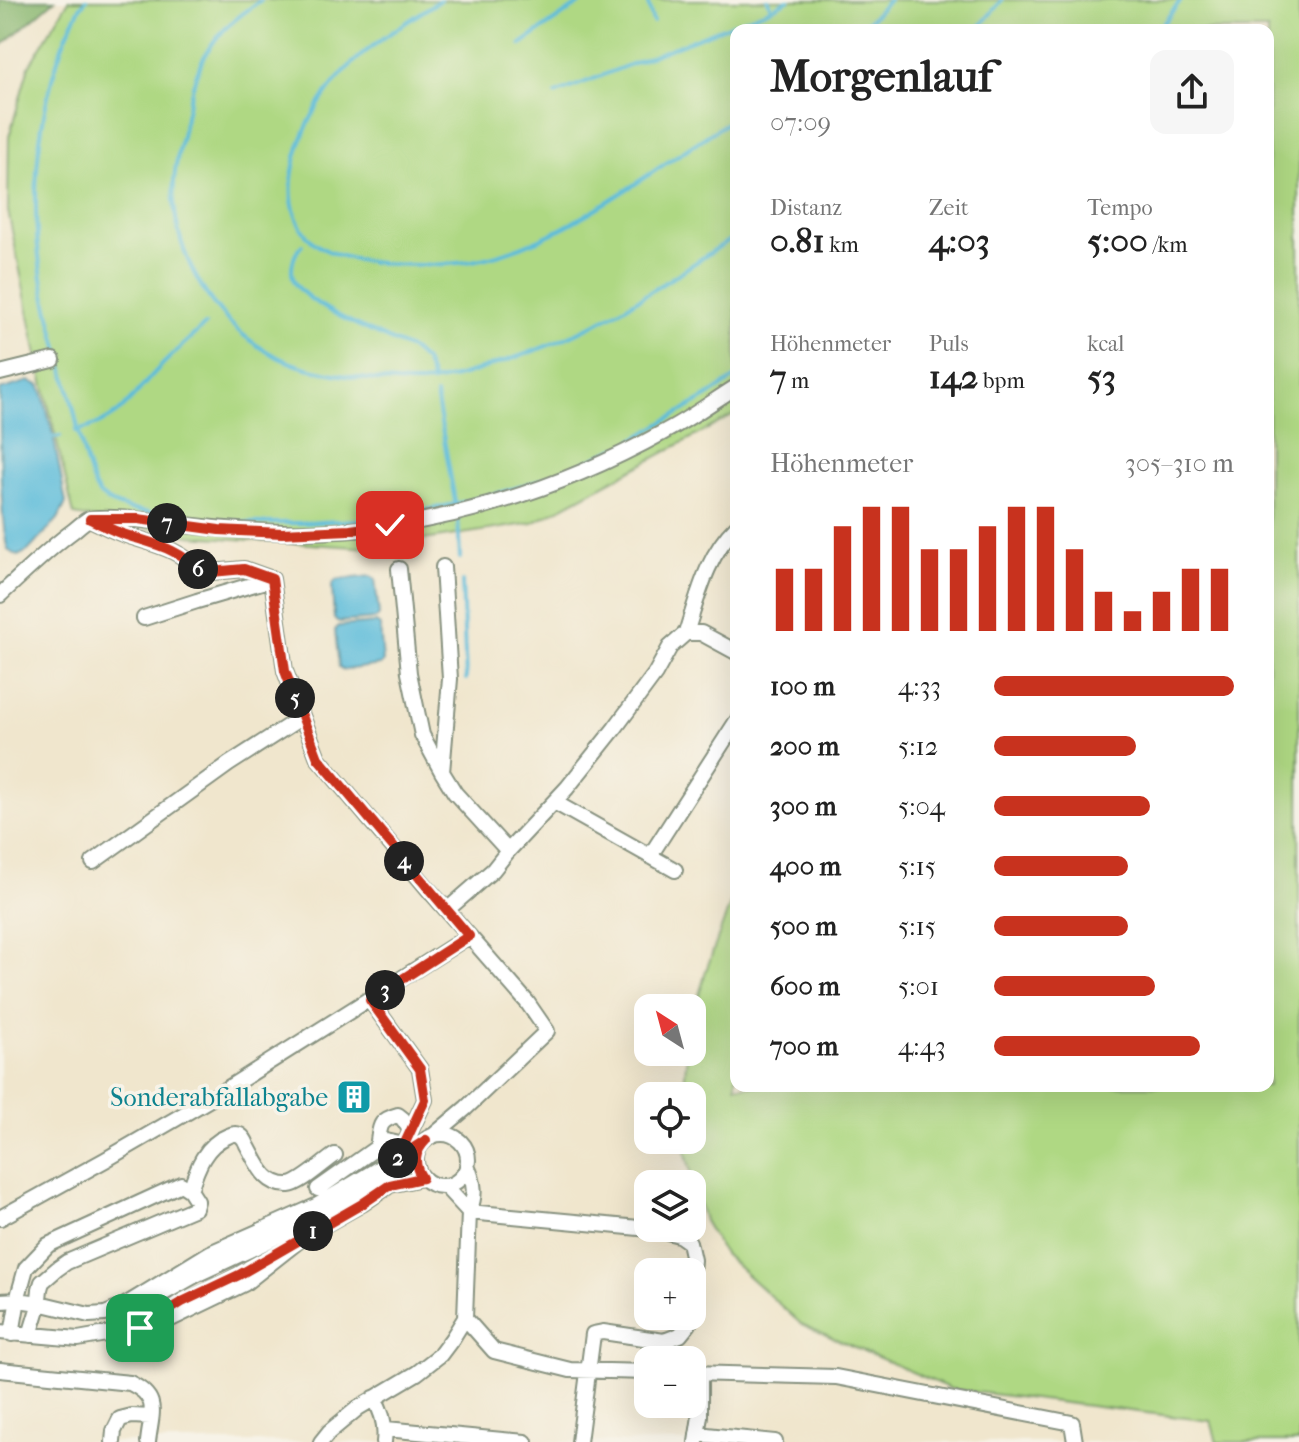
<!DOCTYPE html>
<html lang="de">
<meta charset="utf-8">
<style>
body{margin:0;font-family:"IM FELL French Canon",serif;background:#f6f6f6;color:#222;height:100vh;display:flex;flex-direction:column;font-size:30px;white-space:nowrap}
*{box-sizing:border-box;margin:0}
p{font-size:26px;color:#767676}
.icon{flex:none;width:44px;height:44px;fill:none;stroke:currentColor;stroke-width:2;stroke-linecap:round;stroke-linejoin:round}
.map{position:relative;flex:1;overflow:hidden}
.drawer{position:absolute;left:730px;top:24px;width:544px;height:1068px;display:flex;flex-direction:column;background:#fff;border-radius:16px;box-shadow:0 8px 32px #0002}
.drawer>*{flex:none}
.needle{width:52px;rotate:324deg}
.controls{position:absolute;left:634px;top:994px;display:grid;gap:16px}
.controls a{display:grid;place-items:center;width:72px;height:72px;border-radius:16px;background:#fff;box-shadow:0 8px 32px #0002;font-size:40px}
.pin{position:absolute;display:grid;place-items:center;width:68px;height:68px;color:#fff;margin:-34px;border-radius:16px;box-shadow:0 4px 12px #0006}
.km{position:absolute;width:40px;height:40px;margin:-20px;border-radius:50%;background:#222;color:#fff;font-size:22px;line-height:40px;text-align:center}
.round{display:grid;place-items:center;flex:none;width:84px;height:84px;border-radius:16px;background:#f6f6f6}
.headline{display:flex;align-items:center;justify-content:space-between;height:136px;padding:0 40px}
h1{font-size:44px;font-weight:700;line-height:60px}
.stats{display:grid;grid-template-columns:repeat(3,1fr);gap:12px;height:136px;padding:8px 40px}
.stats div{display:grid;align-content:center}
.stats b{font-size:34px;font-weight:700}
.stats small{font-size:22px;font-weight:400}
.stats p{font-size:22px}
.chart{height:224px;padding:16px 40px}
.chart p{display:flex;justify-content:space-between}
.chart svg{width:100%;height:144px;margin-top:8px;stroke:#c8321e;stroke-width:6}
ul{padding:0 40px;list-style:none;font-size:26px}
li{display:grid;grid-template-columns:128px 96px 1fr;align-items:center;height:60px}
li i{height:20px;border-radius:10px;background:#c8321e}
.map>svg:first-child{display:block}
.green{fill:#afd883;stroke:#678a5c;stroke-width:2}
.forest{fill:#8bb871;stroke:#557a52;stroke-width:2}
.water{fill:#5cbcda;stroke:#3e7c87;stroke-width:2}
.lines{fill:none;stroke-linecap:round;stroke-linejoin:round}
.stream{stroke:#5cbcda;stroke-width:4}
.minor-casing{stroke:#889280;stroke-width:18}
.minor{stroke:#fff;stroke-width:14}
.route-casing{stroke:#fff;stroke-width:16}
.route{stroke:#c8321e;stroke-width:10}
.labels{text-anchor:middle;stroke-width:7;stroke-linejoin:round;paint-order:stroke}
.culture-label{font-size:26px;fill:#0d838f;stroke:#f7f3e8;text-anchor:end}
</style>
<div class="map">
<svg width="1299" height="1442" viewBox="0 0 1299 1442">
<rect width="100%" height="100%" fill="#f7f3e8"/>
<filter id="ink" filterUnits="userSpaceOnUse"><feTurbulence type="fractalNoise" baseFrequency=".0125" numOctaves="2"/><feDisplacementMap in="SourceGraphic" scale="16" xChannelSelector="R" yChannelSelector="G"/><feConvolveMatrix kernelMatrix="1 2 1 2 8 2 1 2 1" color-interpolation-filters="sRGB"/></filter>
<filter id="wash" filterUnits="userSpaceOnUse"><feTurbulence type="fractalNoise" baseFrequency=".006" numOctaves="4" result="noise"/><feDisplacementMap in="SourceGraphic" scale="32" xChannelSelector="R" yChannelSelector="G"/><feGaussianBlur stdDeviation="1.8" result="paint"/><feColorMatrix in="noise" values="0 0 0 0 0 0 0 0 0 0 0 0 0 0 0 0 0 1.4 0 .05"/><feComposite in="paint" operator="in"/></filter>
<g filter="url(#wash)">
<rect width="100%" height="100%" fill="#f0e6cd"/>
<!-- green -->
<path class="green" d="M69,0H1299V1442H1217L1211,1421L951,1389L801,1324L724,1254L704,1221L684,1146V1140H692V1096H683L687,1052H692V1019L707,968L736,888V1086H1268V30H736V414L533,523L371,548L190,536L74,515L39,365L8,211L9,137L29,66Z"/>
<!-- forest -->
<path class="forest" d="M0,0H55L0,47Z"/>
<!-- water -->
<path class="water" d="M29,381L39,385L42,391L53,435L66,503L58,519L28,551L18,556C13,554 11,553 8,549C0,530 0,419 0,390Z
M371,576L375,579L379,615L376,619L338,622L334,619L332,585L336,580Z
M376,623L380,626L383,662L380,665L343,670L339,667L335,630L339,626Z"/>
<g class="lines">
<!-- stream -->
<path class="stream" d="M86,0L81,6C74,20 66,35 61,50C35,127 29,210 44,290C52,328 63,365 72,402C77,422 88,483 100,495C118,512 157,513 181,518
M261,0C248,10 234,19 223,31C194,60 190,98 182,136C177,158 172,180 174,202C180,275 229,343 300,366C319,372 339,375 359,378C379,380 400,384 420,383C444,382 468,374 490,366C529,354 567,339 602,320C649,295 692,264 736,236
M440,0C403,25 364,47 335,82C304,119 271,193 308,237C335,269 434,268 472,261C535,249 582,218 635,184C669,161 702,139 736,117
M647,0L653,22
M768,0L771,9
M860,30L889,0
M977,30L1002,0
M1158,30L1181,0
M521,44L585,0
M555,94L771,9L788,0
M302,245C292,256 288,273 297,286C315,310 385,337 414,351L425,361L433,382
M436,395L456,507
M76,431C123,420 129,399 159,368C174,353 190,338 205,325
M54,437L60,436
M633,440L708,396L736,377
M394,516C446,507 497,496 547,478C570,470 593,458 616,448
M458,517L460,558
M190,519L250,523H302L376,519
M462,582L466,679"/>
</g>
</g>
<g filter="url(#ink)">
<g class="lines">
<defs>
<path id="minor" d="M0,373L53,360
M90,519C101,524 113,531 126,535C154,544 181,549 201,573L244,569L272,579L285,671L318,758L429,890L527,1002L547,1031L466,1108L434,1135
M443,567L450,679L442,772L455,793L508,851L493,870L447,910
M399,569L409,673L422,735L442,772
M0,595C24,573 47,550 73,531C77,528 82,523 87,520C98,515 141,520 154,521C233,532 309,537 390,526C486,512 579,479 664,432C689,419 712,402 736,387
M144,618L197,601L272,579
M686,633C698,596 707,555 736,527
M554,802L650,856
M508,851L567,788L615,728L655,674L670,647L686,633H701L736,652
M93,862L229,764L302,717
M675,870L650,856L736,722
M416 1160a26 26 0 1 1 52 0a26 26 0 1 1-52 0Z
M377,1147C381,1128 376,1121 398,1115L403,1119L411,1131
M445,1186L469,1212L660,1230L679,1235L689,1242L693,1260L692,1272
M318,1189L386,1141L404,1145
M190,1190C197,1168 205,1145 228,1136C232,1134 235,1133 240,1135C243,1137 246,1142 247,1145C257,1162 264,1186 289,1185C301,1184 324,1162 335,1155
M0,1218L105,1160L217,1095L469,936
M0,1301L18,1300L39,1303L89,1315L105,1314L122,1307L210,1253L316,1206L426,1140
M122,1307L157,1297L198,1274L299,1227L382,1180L398,1158L425,1100L420,1069L370,1000
M164,1313L245,1272
M465,1318L494,1351L570,1370L648,1372
M0,1332L78,1339L140,1328L169,1320L244,1284L305,1236L362,1204L390,1185L422,1178
M12,1334L19,1293L26,1268L48,1245L181,1184L190,1190L197,1201L195,1208L67,1262L57,1269L42,1282L40,1289L38,1309L30,1335
M0,1370L130,1383C161,1398 151,1413 148,1442
M692,1373L836,1377L1072,1423L1075,1442
M374,1398C383,1413 386,1426 384,1442
M386,1429L525,1442
M697,1434L775,1442
M113,1442L114,1431L120,1419L132,1416L150,1417
M321,1442L329,1432L358,1408L417,1373L440,1355L452,1339L465,1318L469,1212C476,1195 475,1183 467,1166
M579,1442L593,1334L603,1332L664,1341L680,1335L689,1324V1316
M696,1442L700,1416V1373"/>
</defs>
<!-- minor casing -->
<use href="#minor" class="minor-casing"/>
<!-- minor -->
<use href="#minor" class="minor"/>
</g>
</g>
<g class="lines" filter="url(#ink)">
<defs>
<path id="route" d="M140,1328L182,1302L239,1275L362,1204L390,1185L422,1178C413,1164 414,1152 426,1140L398,1158L425,1100L420,1069L370,1000L469,936L318,758L285,671L272,579L244,569L201,573C181,549 154,544 126,535C113,531 101,524 90,519H138L219,530L282,533L350,530L390,525"/>
</defs>
<!-- route casing -->
<use href="#route" class="route-casing"/>
<!-- route -->
<use href="#route" class="route"/>
</g>
<!-- icons -->
<defs>
<symbol id="building-square" viewBox="-11 -11 22 22"><rect x="-9" y="-9" width="18" height="18" rx="4" fill="#0f9aa8" stroke="#f7f3e8"/><path d="M-4-6H4V6H1V3H-1V6H-4ZM-2.5-4.3h1.7v1.8h-1.7ZM.8-4.3h1.7v1.8H.8ZM-2.5-1h1.7V.8h-1.7ZM.8-1h1.7V.8H.8Z" fill="#fff"/></symbol>
</defs>
<g fill-rule="evenodd">
<use href="#building-square" x="334" y="1077" width="40" height="40"/>
</g>
<g class="labels">
<!-- culture labels -->
<g class="culture-label">
<text x="328" y="1106">Sonderabfallabgabe</text>
</g>
</g>
</svg>
<div class="controls">
<a><svg class="needle" viewBox="-14 -14 28 28"><path d="M0-13l5 13h-10z" fill="#e53935"/><path d="M0 13l5-13h-10z" fill="#767676"/></svg></a>
<a><svg class="icon" aria-label="locate" viewBox="0 0 24 24"><circle cx="12" cy="12" r="6"/><path d="M12 2v4M12 18v4M2 12h4M18 12h4"/></svg></a>
<a><svg class="icon" aria-label="layers" viewBox="0 0 24 24"><path d="M12 4l9 5-9 5-9-5zM3 14l9 5 9-5"/></svg></a>
<a>+</a>
<a>−</a>
</div>
<div class="pin" style="left:140px;top:1328px;background:#1e9e55"><svg class="icon" aria-label="arrive" viewBox="0 0 24 24"><path d="M6 21V4h12l-3 4 3 4H6"/></svg></div>
<div class="pin" style="left:390px;top:525px;background:#d93025"><svg class="icon" aria-label="check" viewBox="0 0 24 24"><path d="M5 12l5 5 9-10"/></svg></div>
<b class="km" style="left:313px;top:1231px">1</b>
<b class="km" style="left:398px;top:1158px">2</b>
<b class="km" style="left:385px;top:990px">3</b>
<b class="km" style="left:404px;top:861px">4</b>
<b class="km" style="left:295px;top:698px">5</b>
<b class="km" style="left:198px;top:569px">6</b>
<b class="km" style="left:167px;top:523px">7</b>
<section class="drawer">
<div class="headline"><div><h1>Morgenlauf</h1><p>07:09</p></div><a class="round"><svg class="icon" aria-label="share" viewBox="0 0 24 24"><path d="M12 15V3M7 8l5-5 5 5M5 13v7h14v-7"/></svg></a></div>
<div class="stats">
<div><p>Distanz</p><b>0.81<small> km</small></b></div>
<div><p>Zeit</p><b>4:03</b></div>
<div><p>Tempo</p><b>5:00<small> /km</small></b></div>
</div>
<div class="stats">
<div><p>Höhenmeter</p><b>7<small> m</small></b></div>
<div><p>Puls</p><b>142<small> bpm</small></b></div>
<div><p>kcal</p><b>53</b></div>
</div>
<div class="chart"><p><span>Höhenmeter</span>305–310 m</p>
<svg viewBox="0 0 160 44" preserveAspectRatio="none"><path d="M5 44V25M15 44V25M25 44V12M35 44V6M45 44V6M55 44V19M65 44V19M75 44V12M85 44V6M95 44V6M105 44V19M115 44V32M125 44V38M135 44V32M145 44V25M155 44V25"/></svg>
</div>
<ul>
<li><b>100 m</b>4:33<i style="width:100%"></i></li>
<li><b>200 m</b>5:12<i style="width:59%"></i></li>
<li><b>300 m</b>5:04<i style="width:65%"></i></li>
<li><b>400 m</b>5:15<i style="width:56%"></i></li>
<li><b>500 m</b>5:15<i style="width:56%"></i></li>
<li><b>600 m</b>5:01<i style="width:67%"></i></li>
<li><b>700 m</b>4:43<i style="width:86%"></i></li>
</ul>
</section>
</div>
